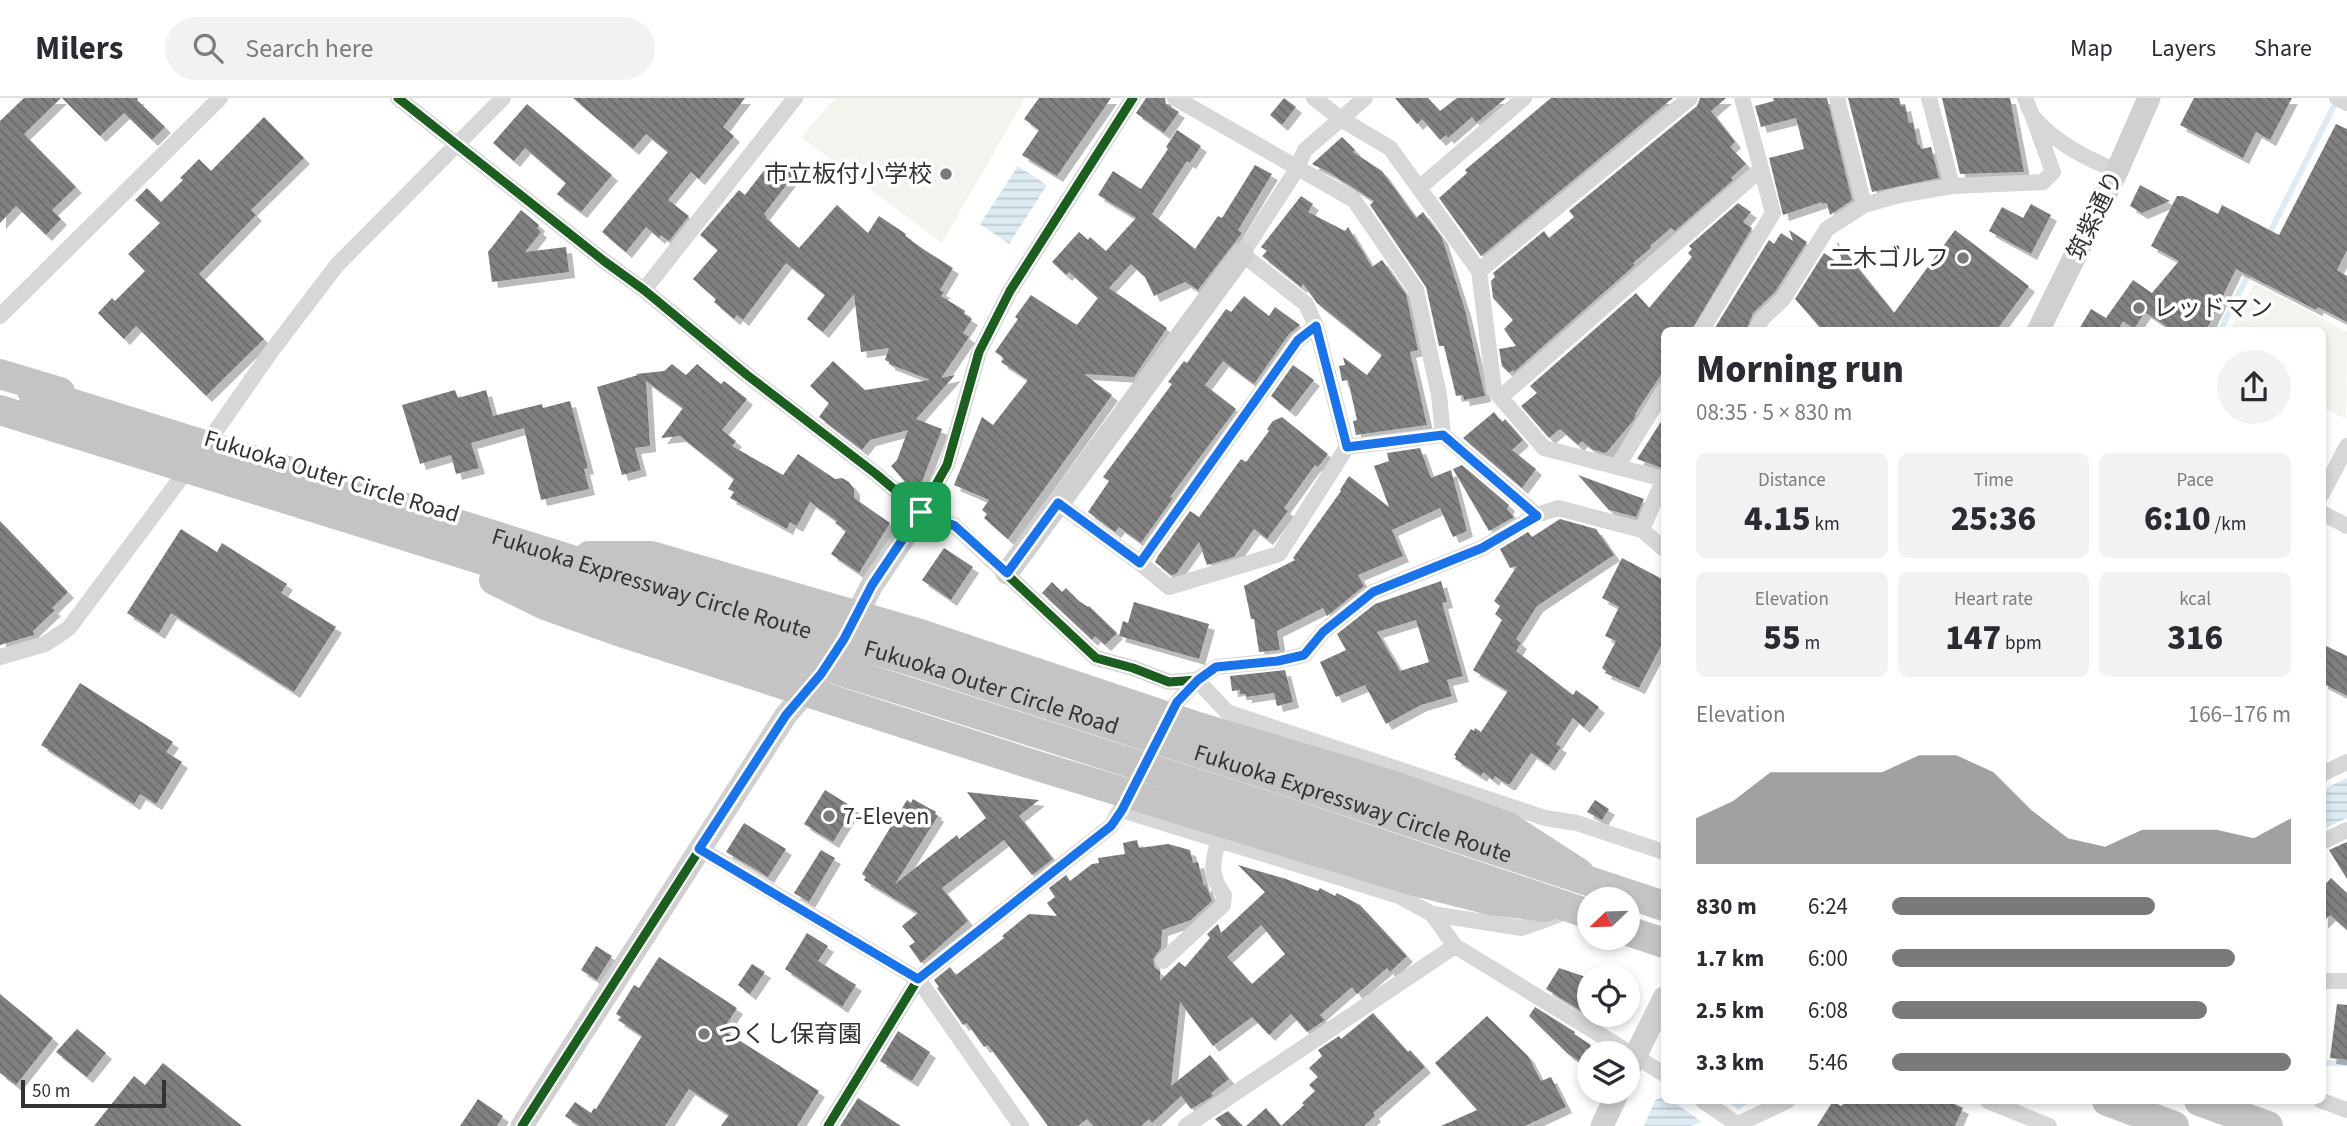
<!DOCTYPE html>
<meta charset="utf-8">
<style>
body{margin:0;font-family:"Source Sans 3","Noto Sans JP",sans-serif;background:#f2f2f3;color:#2b2b33;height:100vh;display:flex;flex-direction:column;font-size:26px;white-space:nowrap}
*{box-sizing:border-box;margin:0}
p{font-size:23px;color:#7c7c81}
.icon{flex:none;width:38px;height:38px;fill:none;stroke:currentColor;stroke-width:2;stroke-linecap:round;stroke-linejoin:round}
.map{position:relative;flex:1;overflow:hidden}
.details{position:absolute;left:1661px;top:229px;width:665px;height:777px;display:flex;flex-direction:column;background:#fff;border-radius:10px;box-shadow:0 4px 10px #0003}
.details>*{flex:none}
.needle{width:46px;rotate:247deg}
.tools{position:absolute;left:1577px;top:789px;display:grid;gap:14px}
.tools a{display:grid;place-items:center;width:63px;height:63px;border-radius:50%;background:#fff;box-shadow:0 4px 10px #0003;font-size:35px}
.scale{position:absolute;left:21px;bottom:18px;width:145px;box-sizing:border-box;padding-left:7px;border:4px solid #333;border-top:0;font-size:19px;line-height:24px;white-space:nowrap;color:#333;-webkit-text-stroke:5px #fff;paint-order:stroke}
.pin{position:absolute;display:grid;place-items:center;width:60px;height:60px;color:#fff;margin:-30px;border-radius:14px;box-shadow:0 4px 10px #0006}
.round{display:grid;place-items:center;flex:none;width:74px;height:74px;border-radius:37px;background:#f2f2f3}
.head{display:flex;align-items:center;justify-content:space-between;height:119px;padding:0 35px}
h1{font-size:38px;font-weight:800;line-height:52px}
.stats{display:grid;grid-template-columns:repeat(3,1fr);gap:10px;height:119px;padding:7px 35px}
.stats div{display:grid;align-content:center;border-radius:10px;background:#f2f2f3;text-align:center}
.stats b{font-size:35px;font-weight:800}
.stats small{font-size:19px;font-weight:400}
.stats p{font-size:19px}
.chart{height:196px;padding:14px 35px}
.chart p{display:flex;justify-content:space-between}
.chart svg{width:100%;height:126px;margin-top:7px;fill:#7a7a7a;opacity:.7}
ul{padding:0 35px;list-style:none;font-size:23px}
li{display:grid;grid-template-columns:112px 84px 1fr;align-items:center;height:52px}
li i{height:18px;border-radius:9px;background:#7a7a7a}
header{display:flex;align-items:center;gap:42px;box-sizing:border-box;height:98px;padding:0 35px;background:#fff;border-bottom:2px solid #e1e1e2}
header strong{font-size:33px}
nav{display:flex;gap:38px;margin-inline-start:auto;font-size:24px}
.search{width:490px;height:63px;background:#f2f2f3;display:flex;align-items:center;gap:18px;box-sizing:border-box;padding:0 24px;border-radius:38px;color:#7c7c81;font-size:26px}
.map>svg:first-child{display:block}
.green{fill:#f1f5ed}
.water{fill:url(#water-rules)}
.pier{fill:#fff}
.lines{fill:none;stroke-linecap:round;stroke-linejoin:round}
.stream{stroke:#ddebf3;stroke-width:6}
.building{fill:url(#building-back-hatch);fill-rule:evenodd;filter:url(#shadow)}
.street{stroke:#d7d7d7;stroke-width:16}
.secondary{stroke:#d0d0d0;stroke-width:23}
.highway{stroke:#c4c4c4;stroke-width:30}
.highway-bridge{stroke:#c4c4c4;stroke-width:30}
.cycleway-casing{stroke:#fff;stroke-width:13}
.cycleway{stroke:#1b5e20;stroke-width:9}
.route-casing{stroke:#fff;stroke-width:14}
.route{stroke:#1a73e8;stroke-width:9}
.poi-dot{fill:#7a7a7a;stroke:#fff;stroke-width:2.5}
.labels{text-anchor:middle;stroke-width:7;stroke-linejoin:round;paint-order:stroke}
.poi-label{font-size:24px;fill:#333;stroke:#fff;text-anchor:start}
.street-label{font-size:24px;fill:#333;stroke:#fff}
</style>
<header>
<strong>Milers</strong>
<div class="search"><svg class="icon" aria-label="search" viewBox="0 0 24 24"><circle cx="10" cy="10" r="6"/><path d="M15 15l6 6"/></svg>Search here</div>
<nav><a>Map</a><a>Layers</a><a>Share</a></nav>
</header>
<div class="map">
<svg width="2347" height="1028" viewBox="0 0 2347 1028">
<defs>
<pattern id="water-rules" width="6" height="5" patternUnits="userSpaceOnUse" patternTransform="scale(1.75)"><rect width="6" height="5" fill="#ddebf3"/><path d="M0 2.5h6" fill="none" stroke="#becad1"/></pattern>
<pattern id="building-back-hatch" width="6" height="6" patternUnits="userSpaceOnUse" patternTransform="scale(1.75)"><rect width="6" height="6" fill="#818181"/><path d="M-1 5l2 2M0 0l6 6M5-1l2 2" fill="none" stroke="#6a6a6a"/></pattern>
<filter id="shadow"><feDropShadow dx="6" dy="6" stdDeviation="0" flood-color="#0004"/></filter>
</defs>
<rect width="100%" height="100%" fill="#fff"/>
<!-- green -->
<path class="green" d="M835,0H1025L942,145L801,39Z
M2254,185L2347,234L2346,321L2322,309V233H2230Z"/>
<!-- water -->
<path class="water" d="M1018,68L1047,87L1009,146L980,126Z
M2347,680V720L2322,732V692Z
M1664,998V1003H1754L1734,1013L1690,1028H1601Z"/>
<!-- pier -->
<path class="pier" d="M1657,998L1644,1028H1598L1600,1025Z
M1672,1003H1727L1741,1013L1705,1026Z"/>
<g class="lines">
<!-- stream -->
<path class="stream" d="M2267,140L2333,10
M2220,233L2251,171
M2322,965H2347"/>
</g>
<!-- building -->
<path class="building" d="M24,0H61L24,36L76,89L52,112L61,121L46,137L16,108L0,125V23Z
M62,0H138L137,2L165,29L152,42L124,15L100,38Z
M573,0H745L723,29L734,38L699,81L691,74L668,102L689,118L669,143L661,137L659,140L646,129L626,154L602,134L668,54L646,36L633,51Z
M1039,0H1111L1057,78L1022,57L1039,32L1024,21Z
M1146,0H1165L1166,6L1179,14L1164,35L1136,15Z
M1284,0L1296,9L1282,27L1270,17Z
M1395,0H1428L1440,13L1457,0H1506L1476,25L1472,19L1448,40L1446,37L1440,42L1422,21L1417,26Z
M1551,0H1673L1481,158L1439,100L1467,75L1465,72Z
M1700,0H1726L1711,13L1735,44L1730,49L1746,66L1731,80L1733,82L1675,133L1671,130L1650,148L1651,150L1633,165L1635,167L1514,274L1513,272L1509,275L1502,268L1499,251L1516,248L1504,231L1513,222L1493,200L1491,183L1495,179L1493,175L1544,133L1549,140L1574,119L1569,113L1697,8Z
M1773,0H1827L1852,102L1830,117L1827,105L1822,106V104L1783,117L1769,60L1804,51L1796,20L1761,29L1755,8L1774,3Z
M1848,0H1899L1901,8L1905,7L1909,25L1913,24L1918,47H1920L1921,51L1931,49L1939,80L1872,94Z
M1942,0H2010L2024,74L1960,76Z
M2194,0H2292L2270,42L2256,34L2243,60L2180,27Z
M527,6L612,77L581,114L557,96L566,85L525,50L514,63L493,45Z
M264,19L304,60L251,112L256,117L199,176L264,241L206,298L136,228L124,241L98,215L112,200L115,203L145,173L128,156L160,125L135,102L147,90L161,104L183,82L180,80L199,61L211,73Z
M2336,26L2347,31V152L2337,172L2347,178V224L2318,209L2316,212L2236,171L2206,233H2173L2145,214L2134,231L2123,223L2120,228L2127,233H2078L2091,211L2106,220L2133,182L2152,195L2179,163L2151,148L2177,98H2183L2218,116L2222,107L2279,137Z
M1177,32L1201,48L1190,65L1187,63L1152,116L1195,151L1218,118L1222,120L1255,67L1272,76L1238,132L1242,135L1198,192L1185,184L1154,198L1145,179L1131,166L1109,190L1167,230L1134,279L1084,276L1112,297L1008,441L984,420L987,416L982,412L989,402L954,387L982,319L993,327L1028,282L1001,264L1004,260L995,254L1018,221L1015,219L1031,197L1077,227L1098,200L1069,174L1066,177L1052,164L1079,134L1088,142L1090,139L1106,153L1136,120L1098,97L1113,73L1141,91L1168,51L1166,49Z
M1342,39L1355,52L1353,54L1382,73L1416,120L1423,114L1442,140L1465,212L1485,298L1464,302L1463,297L1456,298L1444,248H1439L1426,189L1370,107L1374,103L1330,75L1312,66Z
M773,61L794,77L764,116L767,119L766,120L799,150L837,107L868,135L879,118L906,136L905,138L923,151L953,170L940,192L944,194L941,198L965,213L964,216L972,221L963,235L969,239L941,280L955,277L916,321L942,331L922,384L912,392L891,368L897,362L908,332L870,342L862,352L819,319L829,305L810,288L833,263L865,292L930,282L889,266V264L885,262L889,250L861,254L854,196L823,234L807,221L825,197L786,165L743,222L737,217L734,221L714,204L716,201L693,181L718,152L700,137L739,92L745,97Z
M2140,87L2170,103L2142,115L2130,108Z
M1301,98L1313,106L1308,114L1345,133L1348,129L1372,169L1382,162L1406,196L1418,252L1410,254L1427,327L1356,337L1353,323L1357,322L1348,282L1342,283L1339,268L1345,267L1343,259L1367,277L1382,257L1317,205L1303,186L1301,189L1262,158L1267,153L1261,149Z
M1738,105L1751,114L1743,124L1752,130L1691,233H1664V272L1635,316L1636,317L1633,323L1606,355L1593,352L1582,343L1578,347L1560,331L1549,340L1521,308L1537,295L1530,288L1636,195L1649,210L1692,159L1688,155L1692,151L1689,148Z
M2031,106L2051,117L2031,156L1989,133L2002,109L2023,120Z
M521,112L539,127L537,130L541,134L525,154L566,149L569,174L492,184L488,154Z
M1789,132L1807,144L1775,194L1753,215L1746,233H1713L1769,142L1774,146L1781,135L1793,143Z
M1955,132L2029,188L1996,233H1823L1795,201L1824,155L1843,168L1837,144L1894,215Z
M1244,198L1269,218L1275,209L1300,227L1289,236L1254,286L1223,263L1205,287L1236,311L1170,399L1173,400L1141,445L1119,429L1115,434L1088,414L1109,383L1103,379L1172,286L1168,284L1184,263L1187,265L1226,211L1231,214Z
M672,266L686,277L697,266L721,286L724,283L747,301L722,332L736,343L732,348L783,377L798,356L835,381L842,380L849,384L854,391V400L890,425L859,475L831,456L846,433L835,425L837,423L810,404L797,428L790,424L787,431L730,400L734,394L728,391L734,381L680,338L661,340L683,310L646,283L650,348L635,350L641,372L622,377L597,289L638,277L636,276L664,273Z
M1293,267L1314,282L1290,313L1271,298Z
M455,292L458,300L486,292L493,318L542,306L543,310L570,303L588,370L584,371L589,391L541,402L524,330L471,345L479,370L456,376L451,357L420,366L402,307Z
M1494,314L1502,324L1505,321L1523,342L1512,352L1536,371L1522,390L1463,340Z
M1282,319L1328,356L1318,369L1315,367L1284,410L1288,413L1267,441L1254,431L1234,459L1207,467L1199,444L1176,476L1171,477L1155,464L1158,458L1190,413L1199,419L1241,361L1246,364L1269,333L1267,331L1273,323Z
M1664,319V370H1662L1637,361Z
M1420,350L1431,380L1451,372L1467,433L1453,439L1440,410L1392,432L1403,458L1358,477L1364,488L1327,518L1323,510L1277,533L1280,552L1259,554L1254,521H1251L1244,488L1295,462L1293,460L1341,393L1340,392L1349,378L1389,409L1374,368L1389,363L1387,355Z
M1462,367L1509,407L1507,411L1514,419L1489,433L1453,371Z
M1578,377L1644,401L1636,419L1609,412Z
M1560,421L1596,431L1614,457L1537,508L1516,541L1521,545L1516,553L1573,597L1576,592L1599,609L1584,629L1573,620L1556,646L1561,649L1549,667L1531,655L1510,686H1507L1495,678L1493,682L1483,674L1481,678L1455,661L1456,658L1454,657L1471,631L1474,633L1475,630L1481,634L1508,593L1473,572L1502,522L1495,516L1500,508L1494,503L1517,468L1510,470L1500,451L1528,434L1532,439Z
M0,423L68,494L52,510L55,512L33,533L34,537L0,547Z
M181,431L217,454L222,445L287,486L281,495L336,529L294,594L171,515L159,535L127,515Z
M944,450L973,469L951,502L922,482Z
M1622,460L1664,482V542L1639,590L1605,575L1606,573L1602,570L1616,543L1605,538L1619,509L1602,500Z
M1441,483L1447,504L1442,505L1463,578L1447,582L1452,598L1421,607L1386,626L1365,587L1336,599L1320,564L1346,552L1337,536L1375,506ZM1416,522L1429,564L1400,573L1377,534Z
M1052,484L1062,494L1066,490L1079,503L1088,509L1089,508L1117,535L1105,547L1095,538L1092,542L1042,495Z
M1134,504L1209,526L1199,561L1119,538L1123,523L1128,525Z
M2322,546L2347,558V598L2322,585Z
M1285,572L1293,604L1277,608L1274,595L1246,599V596H1240V592L1232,593L1230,578Z
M80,585L173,644L166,654L182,664L156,706L140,696L134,706L41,647Z
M825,692L854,710L833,744L804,726Z
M967,694L1039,702L1019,718L1053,761L1032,777L1004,742L978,762L942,790L968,823L921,865L909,848L915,844L902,828L918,815L864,782L866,779L862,776L907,702L911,705L913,701L936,714L935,716L938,718L895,786L957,737L959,741L986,720Z
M1595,702L1609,711L1602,722L1587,714Z
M744,725L786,751L768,779L726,754Z
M1137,742L1139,750L1168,746L1190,752L1193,765L1198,764L1204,788L1206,787L1212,803L1191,822L1162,832L1161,850L1153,861L1155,870L1160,873V883L1179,864L1185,869L1210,840L1207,836L1218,826L1221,835L1265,794L1238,767L1286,781L1318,793L1320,790L1335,798L1337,795L1360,807L1407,858L1390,874L1387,870L1357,896L1352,889L1320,917L1325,922L1307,934L1291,916L1269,937L1252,919L1213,948L1180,904L1171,988L1210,957L1229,981L1211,995L1213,998L1191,1011L1181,998L1152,1025L1149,1021L1141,1028H1093L1087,1021L1078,1028H1048L988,947L984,949L967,925L963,927L937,890L939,889L934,882L950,869L956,877L1004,840L1002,838L1029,816L1057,818L1047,805L1055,799L1049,790L1066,777L1070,783L1092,766L1099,765L1098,760L1125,756L1123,745ZM1261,827L1285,856L1252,886L1227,859Z
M2347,744V781L2329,752Z
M821,752L835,760L809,804L794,795Z
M2331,780L2347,795V832L2330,817L2322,825V790Z
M807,835L828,848L818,863L856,887L842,909L785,871Z
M596,848L612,858L597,882L581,872Z
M659,859L737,910L723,932L819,993L797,1028H721L729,1017L689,991L665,1028H580L565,1018L575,1004L591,1015L594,1010L596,1011L642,938L618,922L621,919L616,916L634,887L639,890Z
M752,866L765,874L750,896L738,887Z
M1559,870L1589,880V911L1586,916L1546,891Z
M0,896L53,940L16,987L0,975Z
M2337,906L2347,907V962L2330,960Z
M1535,909L1575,934L1574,936L1591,947L1582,965L1568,956L1529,918Z
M1373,915L1408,954L1410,952L1425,969L1373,1015L1375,1018L1364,1028H1246L1266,1010L1281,1028L1304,1007L1302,1005L1315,993L1309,987L1318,979L1309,970L1322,958L1318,952L1339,938L1341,941Z
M1487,918L1528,958L1541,983L1551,979L1566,1009L1525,1028H1441L1477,1012L1435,965Z
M77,931L106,955L87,979L56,954Z
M898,933L930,954L912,983L880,963Z
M163,965L242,1028H94L134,978L145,987Z
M858,1000L901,1028H840Z
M478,1001L503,1018L497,1028H460Z
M1833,1003L1841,1008L1846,1003H1948L1963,1010L1955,1028H1817Z
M1228,1013L1243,1028H1222L1215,1021Z"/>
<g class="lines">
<!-- street -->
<path class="street" d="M398,0L604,163L644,192L747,277L876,376L921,414L955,428L1096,560L1133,570L1169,584L1197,582
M1175,0L1354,102L1416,192L1439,297L1443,337
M1314,0L1341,21L1390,50L1479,173L1494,292L1544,350L1664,381
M1365,0L1305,52L1295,74L1242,156L1306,206L1316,228L1347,349L1443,337L1537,417L1558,410L1642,432L1664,451
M1837,0L1864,107
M1929,0L1952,88
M2025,0C2028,6 2030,15 2034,20C2055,45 2088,61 2117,73
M2337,0L2347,5
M1419,90L1524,0
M1479,173L1690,0
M644,192L795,0
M0,218L220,0
M1701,233L1773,115L1742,0
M1756,233L1761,222L1783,201L1827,131L1864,107L1900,97L1952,88L2043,84L2053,74L2033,19
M1501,299L1761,71
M1617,369L1664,292
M2322,396L2347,348
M1058,405L1140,465L1298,242L1316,228
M921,414L947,367L979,254L1010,193L1133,0
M2322,415L2347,428
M1642,432L1664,380
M1140,465L1169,489L1279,456L1347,349
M0,559L45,546L69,530L210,341L273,251L337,167L503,0
M1197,582L1227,614L1545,720L1577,725L1664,754
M1167,623L1177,604L1197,582L1216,569L1278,563L1304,557L1323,534L1373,494L1482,450L1537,417
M2322,676L2347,664
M1122,712L1399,798L1432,816L1455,848L1664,976
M2322,744L2347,732
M700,751L918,881L1021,1028
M1432,816L1522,830L1558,817
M1163,863L1223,807L1224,797C1209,777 1212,764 1219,741
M2322,883H2347
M1703,1003L1740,1028
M1988,1003L2049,1028
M2322,1003L2347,1012
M828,1028L918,881L1111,728L1131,693
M1186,1028L1455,848
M1734,1028L1787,1003"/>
<!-- secondary -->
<path class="secondary" d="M2038,233L2117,73L2149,0
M1007,475L1242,156
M1628,973L1664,900
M522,1028L786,617L821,576L844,541L872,487L921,414
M1602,1028L1618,994"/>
<!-- highway -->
<path class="highway" d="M0,276L60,294
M1506,728L1579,775
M1411,782L1490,802L1546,809
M1628,833L1664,845
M2107,1003L2174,1028
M2199,1003L2268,1028"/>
<!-- highway-bridge -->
<g class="highway-bridge">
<path id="s1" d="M32,293L636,482L912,563L1281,681L1664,808"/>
<path d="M0,312L902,592L1276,711L1589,816"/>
<path d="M589,458H651L920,536L1195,628L1395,688L1506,728"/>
<path d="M494,482L545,507L627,536L1031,666L1411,782"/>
</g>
<defs>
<path id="cycleway" d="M398,0L604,163L644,192L747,277L876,376L921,414L955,428L1096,560L1133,570L1169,584L1197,582
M522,1028L786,617L821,576L844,541L872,487L921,414L947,367L979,254L1010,193L1133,0
M828,1028L918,881L1111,728L1122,712L1177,604L1197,582L1216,569L1278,563L1304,557L1323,534L1373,494L1482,450L1537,417"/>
</defs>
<!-- cycleway casing -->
<use href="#cycleway" class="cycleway-casing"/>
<!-- cycleway -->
<use href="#cycleway" class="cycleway"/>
</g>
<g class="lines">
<defs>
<path id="route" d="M1316,228L1347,349L1443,337L1537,418L1482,450L1373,494L1323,534L1304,557L1278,563L1216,569L1198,582L1177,604L1122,712L1111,728L918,881L699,751L786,617L821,576L844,541L872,487L921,414L955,428L1007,475L1058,405L1140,465L1298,242Z"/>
</defs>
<!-- route casing -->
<use href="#route" class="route-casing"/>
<!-- route -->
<use href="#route" class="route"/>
</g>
<!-- markers -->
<g class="poi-dot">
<circle cx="946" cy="76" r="7"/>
<circle cx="1963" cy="160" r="7"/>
<circle cx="2139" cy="210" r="7"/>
<circle cx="829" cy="718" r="7"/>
<circle cx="704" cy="936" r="7"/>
</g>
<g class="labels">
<!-- poi labels -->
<g class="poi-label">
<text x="932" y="84" text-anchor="end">市立板付小学校</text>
<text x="1949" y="168" text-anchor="end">二木ゴルフ</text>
<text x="2153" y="218">レッドマン</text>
<text x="843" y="726">7-Eleven</text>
<text x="718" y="944">つくし保育園</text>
</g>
<!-- street labels -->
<g class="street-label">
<text transform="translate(2095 117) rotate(-64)" y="8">筑紫通り</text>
<text transform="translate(332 378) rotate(17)" y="8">Fukuoka Outer Circle Road</text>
<text dy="8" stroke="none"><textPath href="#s1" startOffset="649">Fukuoka Expressway Circle Route</textPath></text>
<text dy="8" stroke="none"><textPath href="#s1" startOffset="1004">Fukuoka Outer Circle Road</textPath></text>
<text dy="8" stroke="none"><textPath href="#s1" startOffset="1384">Fukuoka Expressway Circle Route</textPath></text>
</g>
</g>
</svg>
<div class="tools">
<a><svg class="needle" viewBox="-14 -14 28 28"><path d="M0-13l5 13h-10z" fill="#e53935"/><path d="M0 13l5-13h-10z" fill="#7c7c81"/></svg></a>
<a><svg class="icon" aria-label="locate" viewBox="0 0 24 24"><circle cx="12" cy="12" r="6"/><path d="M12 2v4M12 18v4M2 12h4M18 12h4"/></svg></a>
<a><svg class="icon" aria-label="layers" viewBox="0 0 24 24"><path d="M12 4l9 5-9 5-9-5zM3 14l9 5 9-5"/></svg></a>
</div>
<div class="scale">50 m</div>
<div class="pin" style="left:921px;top:414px;background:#1e9e55"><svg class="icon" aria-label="arrive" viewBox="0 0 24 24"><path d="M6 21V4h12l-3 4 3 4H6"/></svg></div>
<section class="details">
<div class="head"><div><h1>Morning run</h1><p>08:35 · 5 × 830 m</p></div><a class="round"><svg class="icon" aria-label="share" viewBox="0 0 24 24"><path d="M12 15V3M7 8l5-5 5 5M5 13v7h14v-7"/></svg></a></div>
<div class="stats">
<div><p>Distance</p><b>4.15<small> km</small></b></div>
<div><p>Time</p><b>25:36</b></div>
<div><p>Pace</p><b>6:10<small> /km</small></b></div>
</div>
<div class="stats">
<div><p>Elevation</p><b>55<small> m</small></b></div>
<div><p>Heart rate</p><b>147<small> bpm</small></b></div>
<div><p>kcal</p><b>316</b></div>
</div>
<div class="chart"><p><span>Elevation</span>166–176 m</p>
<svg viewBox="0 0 160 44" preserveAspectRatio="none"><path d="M0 44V28L10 22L20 12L30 12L40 12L50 12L60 6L70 6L80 12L90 25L100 35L110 38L120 32L130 32L140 32L150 35L160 28V44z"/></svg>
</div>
<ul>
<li><b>830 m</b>6:24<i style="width:66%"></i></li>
<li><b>1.7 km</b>6:00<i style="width:86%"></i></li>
<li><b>2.5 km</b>6:08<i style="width:79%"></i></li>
<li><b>3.3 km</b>5:46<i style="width:100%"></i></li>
</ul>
</section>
</div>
